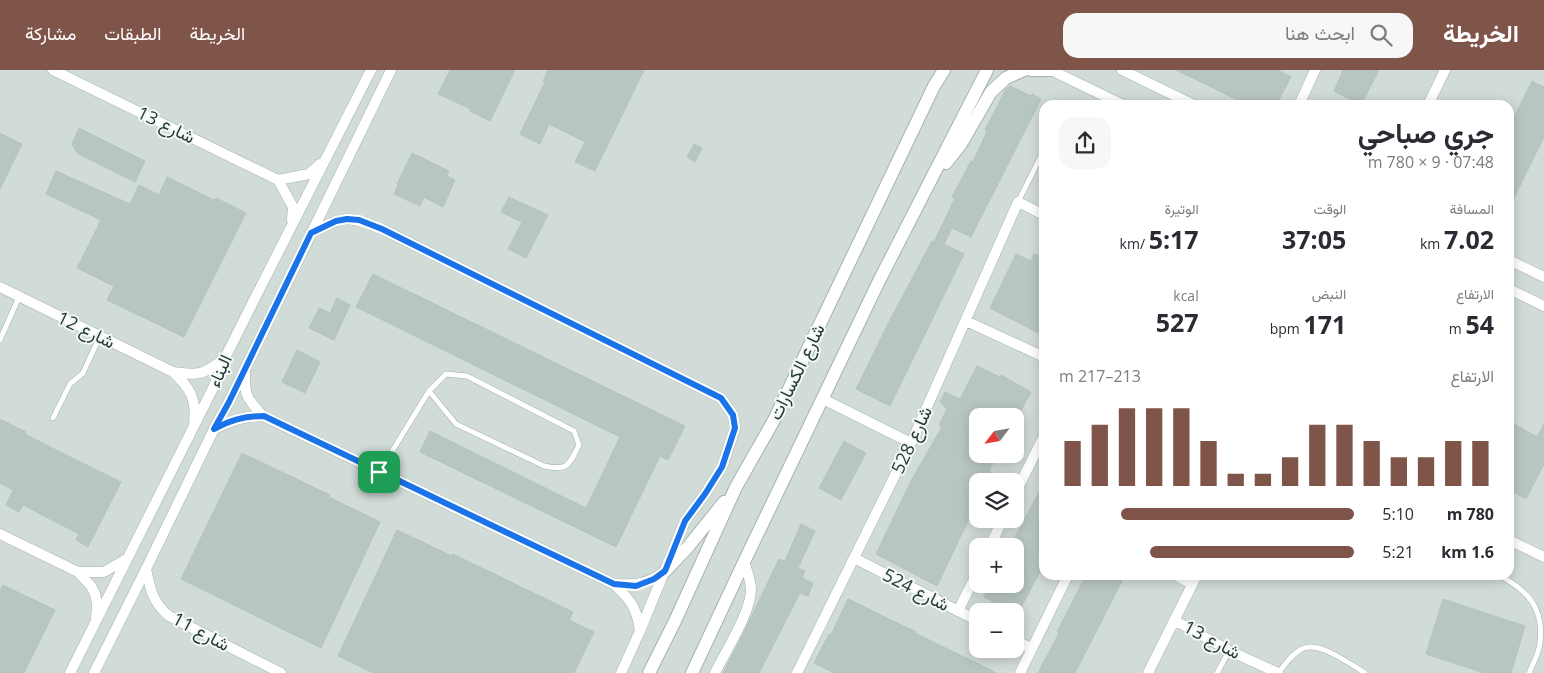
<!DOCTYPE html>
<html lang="ar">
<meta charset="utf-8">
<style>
body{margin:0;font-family:"Open Sans",Vazirmatn,sans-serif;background:#f7f7f7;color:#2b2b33;direction:rtl;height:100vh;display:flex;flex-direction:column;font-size:19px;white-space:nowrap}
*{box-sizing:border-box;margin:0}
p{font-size:16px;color:#7c7c81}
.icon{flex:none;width:28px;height:28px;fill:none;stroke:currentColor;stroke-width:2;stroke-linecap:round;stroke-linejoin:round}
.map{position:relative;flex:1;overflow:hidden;direction:ltr}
.drawer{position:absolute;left:1039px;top:30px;width:475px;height:480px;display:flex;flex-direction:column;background:#fff;border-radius:15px;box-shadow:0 2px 12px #0003;direction:rtl}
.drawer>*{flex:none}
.needle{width:32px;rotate:239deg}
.buttons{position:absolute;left:969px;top:338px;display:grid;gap:10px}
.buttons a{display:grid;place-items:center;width:55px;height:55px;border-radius:10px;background:#fff;box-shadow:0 2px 12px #0003;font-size:25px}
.pin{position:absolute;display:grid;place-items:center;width:42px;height:42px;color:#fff;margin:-21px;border-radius:10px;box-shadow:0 2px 8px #0006}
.round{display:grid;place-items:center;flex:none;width:52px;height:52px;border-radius:15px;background:#f7f7f7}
.head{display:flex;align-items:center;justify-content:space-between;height:85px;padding:0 20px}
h1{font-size:28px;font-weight:700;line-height:38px}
.stats{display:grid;grid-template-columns:repeat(3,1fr);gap:8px;height:85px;padding:5px 20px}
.stats div{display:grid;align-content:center}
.stats b{font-size:25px;font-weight:700}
.stats small{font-size:14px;font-weight:400}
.stats p{font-size:14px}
.chart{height:140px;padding:10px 20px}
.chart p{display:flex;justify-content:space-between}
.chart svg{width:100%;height:90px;margin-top:5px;stroke:#805549;stroke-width:6}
ul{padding:0 20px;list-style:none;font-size:16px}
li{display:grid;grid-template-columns:80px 60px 1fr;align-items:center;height:38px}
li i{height:12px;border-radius:6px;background:#805549}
header{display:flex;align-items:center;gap:30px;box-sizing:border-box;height:70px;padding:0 25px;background:#805549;color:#fff}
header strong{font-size:24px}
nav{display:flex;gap:28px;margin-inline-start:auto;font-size:18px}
.search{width:350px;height:45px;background:#f7f7f7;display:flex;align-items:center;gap:12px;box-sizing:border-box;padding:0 18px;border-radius:15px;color:#7c7c81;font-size:19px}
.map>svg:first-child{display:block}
.built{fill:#d1dbd7;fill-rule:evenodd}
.building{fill:#b8c6c1;stroke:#b5c4bf}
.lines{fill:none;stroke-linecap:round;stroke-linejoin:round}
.service-casing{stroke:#a5b3af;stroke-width:6}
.minor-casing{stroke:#a5b3af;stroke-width:11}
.tertiary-casing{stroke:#a5b3af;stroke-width:14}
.service{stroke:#fff;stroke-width:5}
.minor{stroke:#fff;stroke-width:10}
.tertiary{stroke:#fff;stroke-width:12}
.route-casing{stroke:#fff;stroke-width:10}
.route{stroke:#1a73e8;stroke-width:6}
.labels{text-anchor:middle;stroke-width:4;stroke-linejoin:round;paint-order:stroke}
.street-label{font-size:18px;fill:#233b36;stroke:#f3f8f5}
</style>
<header>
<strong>الخريطة</strong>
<div class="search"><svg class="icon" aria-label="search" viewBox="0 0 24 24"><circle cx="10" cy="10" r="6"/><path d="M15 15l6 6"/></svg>ابحث هنا</div>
<nav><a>الخريطة</a><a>الطبقات</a><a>مشاركة</a></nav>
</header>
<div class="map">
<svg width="1544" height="603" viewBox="0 0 1544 603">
<rect width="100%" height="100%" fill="#e2ebe8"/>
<!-- built -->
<path class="built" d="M0,0H1544V603H0ZM1044,35H1509V505H1044ZM978,346H1015V384H978ZM978,411H1015V449H978ZM978,476H1015V514H978ZM978,541H1015V579H978Z"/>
<!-- building -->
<path class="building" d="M450,0H515L490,51L470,41L471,39L438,24Z
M548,0H644L595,101L575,92L585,72L549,54L540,74L520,64L545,12L543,11Z
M1176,0H1278L1291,7L1276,35H1248Z
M1343,0H1379L1361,35L1334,21Z
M1532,11L1544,17V67L1509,138V57Z
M1010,16L1031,26L1032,24L1041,29L971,167L952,158L944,174L964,184L890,336L856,319L891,248L932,171L934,172L955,128L952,127L971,91L973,92L987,61L985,60L1006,19Z
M79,58L145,91L135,112L77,83L72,74Z
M0,63L22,74L0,119Z
M694,74L702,78L695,92L687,87Z
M412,83L449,101L447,106L455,110L443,137L424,127L420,136L394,124L398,115L397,114Z
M56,101L130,134L139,115L159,125L167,107L214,130L216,128L246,143L184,267L107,230L114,216L77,198L101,150L46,124Z
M509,127L548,145L526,188L508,179L522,152L501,142Z
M1016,184L1031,191L1034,184L1044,188V266L990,238Z
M373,204L685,356L668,390L660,386L616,477L420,382L430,361L586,438L620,367L356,237Z
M337,228L350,235L334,270L309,258L319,238L330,243Z
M297,280L320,292L305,323L282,312Z
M977,296L1000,307L1001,305L1031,322L1018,346H995L978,337V384H999L989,400L991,402L986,411H978V430L937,516L876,484L911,411L942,357L939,355L947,339L940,332L945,322L960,329Z
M0,349L26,362L25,364L52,378L121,412L88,477L76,470L79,464L23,435L19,442L6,435L13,420L0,413Z
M1509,351L1537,367L1544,354V394L1526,429L1509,419Z
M844,371L866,383L841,430L819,418Z
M242,383L330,425L329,427L380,452L321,578L181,509Z
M1044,413V494L1017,545L1015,541H1011L984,527L991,514H1015V476H1010Z
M801,454L815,461L798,498L805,501L802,508L813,513L808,526L800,523L759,603H723L743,564L779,489L785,491Z
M397,460L452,486L453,484L573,542L569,550L594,562L574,603H373L338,586Z
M1086,505H1111L1122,511L1075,603H1038L1059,563L1057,562Z
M3,515L55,540L24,603H0V521Z
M848,529L916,562L915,563L997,603H834L814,593L829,564L831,565Z
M1443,529L1525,556L1511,603H1484L1426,584Z"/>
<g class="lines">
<defs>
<path id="service" d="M1018,132L1044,80
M0,270L19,227
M53,348L70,314L83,303L100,266
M380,401L429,321L446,304L467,306L574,361L579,375C569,395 568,401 544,396L456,354L429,321
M1499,505C1528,521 1544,537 1540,573C1539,583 1533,594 1529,603
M1217,603L1229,581
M1278,603C1285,595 1293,582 1304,578C1321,572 1350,594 1365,603"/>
<path id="minor" d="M53,0L278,110L293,137L292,150
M1051,0L1123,35
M1122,0L1194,35
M1299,35L1315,0
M1428,35L1445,0
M278,110L309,104L320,94
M311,163C344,146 347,145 382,159L721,328L733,345L735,358L722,397L705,424L685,451L640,561L621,603
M1509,190L1544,207
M0,217L173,302C189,317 197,328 194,352
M1509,219L1544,236
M966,251L1044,287
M173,302C199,306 203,305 225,288
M245,303C244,327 248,329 263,346L614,514C631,531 636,536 640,560
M823,329L911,373
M215,359C231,350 245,346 263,346
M1015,424L1044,366
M0,464L78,502L91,516L95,524L97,534L96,548
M1509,470L1544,487
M990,476L1003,449
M854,488L978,551
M146,499C150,519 153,533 169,546L281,603
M78,502H104L128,488
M1175,505L1192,514
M614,514C635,515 646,515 664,502
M958,541L978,501
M1174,550L1230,581L1278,603
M1015,570L1032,579
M70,603L213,318L225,288L255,228L371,0
M94,603L146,499L214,359L229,332L391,0
M715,603C725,582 752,541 751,518C750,509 747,500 744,492
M797,603L911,373L1018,132L1044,145
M1020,603L1068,505
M1148,603L1197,505"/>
<path id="tertiary" d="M1031,0H1051
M946,93L961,74L991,22L1006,8L1024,0
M665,501L688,477L724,432
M649,603L675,551L736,417L774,350L934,16L944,0
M692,603L744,492L879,211L987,0"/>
</defs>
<!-- service casing -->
<use href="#service" class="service-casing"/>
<!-- minor casing -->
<use href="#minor" class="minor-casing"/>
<!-- tertiary casing -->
<use href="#tertiary" class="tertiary-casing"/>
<!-- service -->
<use href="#service" class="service"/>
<!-- minor -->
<use href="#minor" class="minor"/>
<!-- tertiary -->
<use href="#tertiary" class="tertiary"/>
</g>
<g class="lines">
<defs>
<path id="route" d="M347,149L359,150L382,159L721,328L733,345L735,358L722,397L705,424L685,451L665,501L654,509L636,516L614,514L264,346C244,346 231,350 214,359L229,332L311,163L336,151Z"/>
</defs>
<!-- route casing -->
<use href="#route" class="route-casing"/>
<!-- route -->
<use href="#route" class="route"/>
</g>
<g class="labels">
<!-- street labels -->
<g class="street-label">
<text transform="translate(166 55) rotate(26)" y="6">شارع 13</text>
<text transform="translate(86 260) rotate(26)" y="6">شارع 12</text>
<text transform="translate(220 301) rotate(-66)" y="6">البناء</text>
<text transform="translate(797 302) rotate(-64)" y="6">شارع الكسارات</text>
<text transform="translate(912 370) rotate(-65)" y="6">شارع 528</text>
<text transform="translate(916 520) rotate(27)" y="6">شارع 524</text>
<text transform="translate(201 562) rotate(28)" y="6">شارع 11</text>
<text transform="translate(1212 570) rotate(28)" y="6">شارع 13</text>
</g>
</g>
</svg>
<div class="buttons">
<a><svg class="needle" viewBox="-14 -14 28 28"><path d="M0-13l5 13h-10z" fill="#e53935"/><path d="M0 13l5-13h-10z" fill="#7c7c81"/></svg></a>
<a><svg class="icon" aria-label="layers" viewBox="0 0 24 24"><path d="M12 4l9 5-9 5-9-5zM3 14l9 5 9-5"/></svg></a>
<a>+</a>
<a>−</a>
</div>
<div class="pin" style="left:379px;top:402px;background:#1e9e55"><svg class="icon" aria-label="arrive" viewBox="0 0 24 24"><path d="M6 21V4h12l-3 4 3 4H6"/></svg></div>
<section class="drawer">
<div class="head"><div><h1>جري صباحي</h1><p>07:48 · 9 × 780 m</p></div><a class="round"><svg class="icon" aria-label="share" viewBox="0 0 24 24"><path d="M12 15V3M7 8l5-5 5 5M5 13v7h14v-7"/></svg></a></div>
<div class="stats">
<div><p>المسافة</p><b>7.02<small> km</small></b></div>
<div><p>الوقت</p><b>37:05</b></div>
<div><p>الوتيرة</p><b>5:17<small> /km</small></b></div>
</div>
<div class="stats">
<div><p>الارتفاع</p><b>54<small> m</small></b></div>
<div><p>النبض</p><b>171<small> bpm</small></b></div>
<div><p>kcal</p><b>527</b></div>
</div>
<div class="chart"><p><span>الارتفاع</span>213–217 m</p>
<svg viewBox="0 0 160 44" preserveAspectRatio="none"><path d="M5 44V22M15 44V14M25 44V6M35 44V6M45 44V6M55 44V22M65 44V38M75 44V38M85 44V30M95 44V14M105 44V14M115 44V22M125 44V30M135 44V30M145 44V22M155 44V22"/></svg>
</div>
<ul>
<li><b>780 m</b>5:10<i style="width:79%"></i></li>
<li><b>1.6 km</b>5:21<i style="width:69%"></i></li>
</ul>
</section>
</div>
